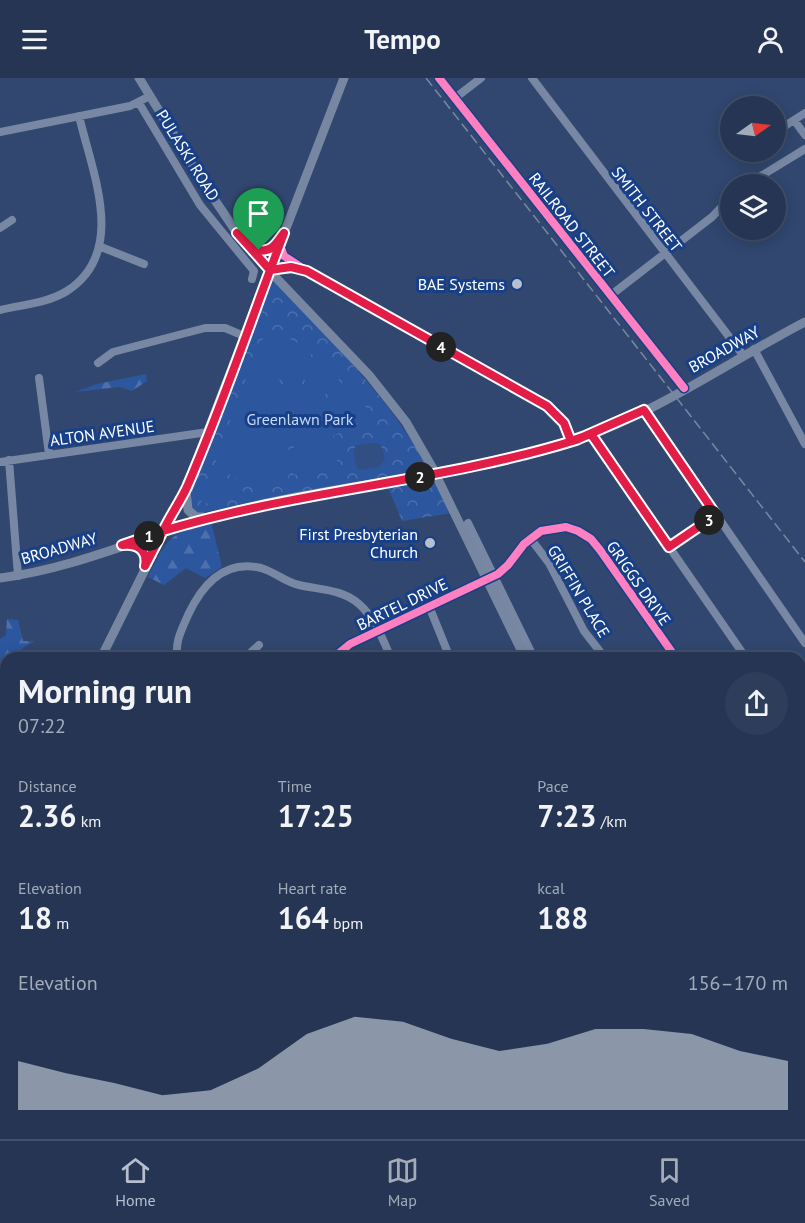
<!DOCTYPE html>
<meta charset="utf-8">
<style>
body{margin:0;font-family:"PT Sans",sans-serif;background:#2d3d5a;color:#f1f3f6;height:100vh;display:flex;flex-direction:column;font-size:22px;white-space:nowrap}
*{box-sizing:border-box;margin:0}
p{font-size:20px;color:#a3abb8}
.icon{flex:none;width:33px;height:33px;fill:none;stroke:currentColor;stroke-width:2;stroke-linecap:round;stroke-linejoin:round}
.map{position:relative;flex:1;overflow:hidden}
.sheet{position:absolute;left:0px;top:574px;width:806px;height:488px;display:flex;flex-direction:column;background:#253553;border-radius:18px 18px 0 0;box-shadow:0 3px 15px #0003,0 0 0 2px #42506a}
.sheet>*{flex:none}
.needle{width:39px;rotate:76deg}
.buttons{position:absolute;left:720px;top:18px;display:grid;gap:12px}
.buttons a{display:grid;place-items:center;width:66px;height:66px;border-radius:50%;background:#253553;box-shadow:0 3px 15px #0003,0 0 0 2px #42506a;font-size:30px}
.pin{position:absolute;display:grid;place-items:center;width:51px;height:51px;color:#fff;margin:-62px -26px;border-radius:50% 50% 50% 0;rotate:-45deg;box-shadow:0 0 6px #0007}
.pin .icon{rotate:45deg}
.km{position:absolute;width:30px;height:30px;margin:-15px;border-radius:50%;background:#222;color:#fff;font-size:16px;line-height:30px;text-align:center}
.round{display:grid;place-items:center;flex:none;width:63px;height:63px;border-radius:32px;background:#2d3d5a}
.head{display:flex;align-items:center;justify-content:space-between;height:102px;padding:0 18px}
h1{font-size:33px;font-weight:800;line-height:45px}
.figures{display:grid;grid-template-columns:repeat(3,1fr);gap:9px;height:102px;padding:6px 18px}
.figures div{display:grid;align-content:center}
.figures b{font-size:30px;font-weight:800}
.figures small{font-size:16px;font-weight:400}
.figures p{font-size:16px}
.chart{height:168px;padding:12px 18px}
.chart p{display:flex;justify-content:space-between}
.chart svg{width:100%;height:108px;margin-top:6px;fill:#b7bfcd;opacity:.7}
header{display:flex;justify-content:space-between;align-items:center;height:78px;padding:0 18px;background:#253553;font-size:27px;font-weight:800}
.tab-bar{display:flex;justify-content:space-around;align-items:center;height:84px;border-top:2px solid #42506a;background:#253553;font-size:16px;color:#a3abb8}
.tab-bar a{display:grid;justify-items:center;gap:3px}
.tab-bar .on{color:#b7bfcd}
.map>svg:first-child{display:block}
.forest{fill:url(#forest-firs)}
.park{fill:url(#park-crowns)}
.garden{fill:#2c579f}
.water{fill:#314f83}
.lines{fill:none;stroke-linecap:round;stroke-linejoin:round}
.minor{stroke:#7888a4;stroke-width:8}
.major{stroke:#7787a2;stroke-width:9}
.rail{stroke:#7988a3;stroke-width:1.5;stroke-dasharray:10 4.5;stroke-linecap:butt}
.cycleway-casing{stroke:#184088;stroke-width:11}
.cycleway{stroke:#ff80c0;stroke-width:8}
.route-casing{stroke:#fff;stroke-width:12}
.route{stroke:#e11d48;stroke-width:8}
.poi-dot{fill:#b7bfcd;stroke:#184088;stroke-width:2}
.labels{text-anchor:middle;stroke-width:6;stroke-linejoin:round;paint-order:stroke}
.street-label{font-size:16px;fill:#fff;stroke:#184088}
.poi-label{font-size:16px;fill:#fff;stroke:#184088;text-anchor:end}
.park-label{font-size:16px;fill:#c6d9fa;stroke:#184088}
</style>
<header><svg class="icon" aria-label="menu" viewBox="0 0 24 24"><path d="M4 6h16M4 12h16M4 18h16"/></svg>Tempo<svg class="icon" aria-label="person" viewBox="0 0 24 24"><circle cx="12" cy="8" r="4"/><path d="M4 21q1-7 8-7t8 7"/></svg></header>
<div class="map">
<svg width="805" height="1061" viewBox="0 0 805 1061">
<defs>
<pattern id="forest-firs" width="22" height="20" patternUnits="userSpaceOnUse" patternTransform="scale(1.5)"><rect width="22" height="20" fill="#2c579f"/><path d="M5 1l3.5 6h-7zM16 11l3.5 6h-7z" fill="#4c70ad"/></pattern>
<pattern id="park-crowns" width="20" height="18" patternUnits="userSpaceOnUse" patternTransform="scale(1.5)"><rect width="20" height="18" fill="#2c579f"/><path d="M2 6a3 3 0 1 1 6 0M12 15a3 3 0 1 1 6 0" fill="none" stroke="#4c70ad"/></pattern>
</defs>
<rect width="100%" height="100%" fill="#31476f"/>
<!-- forest -->
<path class="forest" d="M146,296L147,303L132,313L120,309L75,314L97,306Z
M211,443L222,489L205,500L186,490L164,507L148,499C170,457 166,459 211,443Z
M7,541L18,542L23,563H35L24,569L15,580H6L2,600L6,606V629L0,627V561L6,557Z"/>
<!-- park -->
<path class="park" d="M273,201C329,260 384,315 426,385L423,394L194,436L188,423Z
M423,400L439,408L452,435L402,443L387,407Z"/>
<!-- garden -->
<path class="garden" d="M268,250L314,273L296,296L277,303V311L290,305L304,308L307,291L318,275L341,299L322,320L297,357L262,326L245,317L246,297Z
M348,301L371,338L333,358L338,388L294,397L291,385L287,405L258,410L214,389L238,320C271,319 287,356 291,383C293,362 305,345 326,342C323,323 332,311 348,301Z
M241,403L244,419L202,426L199,409L210,407L212,417L211,409Z"/>
<!-- water -->
<path class="water" d="M375,365L381,367L385,381L379,389L360,392L357,390L353,373L356,367Z"/>
<g class="lines">
<!-- minor -->
<path class="minor" d="M439,0L684,310
M532,0L743,277
M455,20L481,0
M139,25L200,127L254,193L252,201
M805,35L794,42L805,57
M0,54L130,28L150,18
M776,54L794,42
M748,106L805,71
M0,150L12,142
M280,167L284,178L307,193L553,332L564,345L571,363
M101,169L144,186
M270,192L300,191
M611,217L712,139L730,120
M0,232C21,227 48,225 67,213C128,174 92,94 79,38
M754,271L805,366
M98,285L113,274L205,250H225L244,258
M39,300L49,376
M644,332L805,565
M591,356L746,580
M9,382L18,498
M0,384L208,354
M468,445L534,580
M530,460L549,485L584,553L605,580
M669,469L716,437
M429,528L450,580
M178,580C174,565 182,551 188,537C202,507 224,481 261,490C275,494 285,504 299,507C320,512 342,511 359,526C375,540 383,562 391,580
M245,580L259,567
M333,580L350,566L498,496L508,487L524,466L541,453L566,449L578,453L591,461L600,472L676,580
M800,595L805,596
M0,687L6,690
M0,855L6,842
M0,928L6,924
M0,977L6,979
M800,1047L805,1045
M47,1056L48,1061
M419,1056L422,1061
M713,1056L716,1061
M30,1061V1056
M147,1061L148,1056
M641,1061L649,1056
M776,1061L784,1056"/>
<!-- major -->
<path class="major" d="M139,0L204,106L237,155L263,186L369,297L406,344L432,389L525,580
M251,167L266,173L279,161
M186,413L188,432L196,439H203
M127,466L142,472L146,485
M0,500C79,490 153,454 230,434C344,404 464,399 576,362C657,335 730,283 805,244
M101,580L187,407L344,0
M0,734L6,724
M800,924L805,930"/>
<!-- rail -->
<path class="rail" d="M426,0L805,484"/>
<defs>
<path id="cycleway" d="M439,0L684,310
M280,167L284,178L307,193L553,332L564,345L571,363
M333,580L350,566L498,496L508,487L524,466L541,453L566,449L578,453L591,461L600,472L676,580"/>
</defs>
<!-- cycleway casing -->
<use href="#cycleway" class="cycleway-casing"/>
<!-- cycleway -->
<use href="#cycleway" class="cycleway"/>
</g>
<g class="lines">
<defs>
<path id="route" d="M259,172C272,175 277,164 284,155C252,239 223,326 187,409C180,424 170,438 163,453L122,467C137,465 148,472 145,488L163,453C298,412 441,404 576,362L644,332L716,437L669,469L591,356L571,363L564,345L547,328L307,193L291,189L270,192L237,155L259,172"/>
</defs>
<!-- route casing -->
<use href="#route" class="route-casing"/>
<!-- route -->
<use href="#route" class="route"/>
</g>
<!-- markers -->
<g class="poi-dot">
<circle cx="517" cy="206" r="6"/>
<circle cx="430" cy="465" r="6"/>
</g>
<g class="labels">
<!-- street labels -->
<g class="street-label">
<text transform="translate(188 77) rotate(58)" y="6">PULASKI ROAD</text>
<text transform="translate(647 131) rotate(52)" y="6">SMITH STREET</text>
<text transform="translate(572 147) rotate(52)" y="6">RAILROAD STREET</text>
<text transform="translate(724 271) rotate(-29)" y="6">BROADWAY</text>
<text transform="translate(102 355) rotate(-8)" y="6">ALTON AVENUE</text>
<text transform="translate(59 470) rotate(-16)" y="6">BROADWAY</text>
<text transform="translate(639 505) rotate(55)" y="6">GRIGGS DRIVE</text>
<text transform="translate(579 513) rotate(59)" y="6">GRIFFIN PLACE</text>
<text transform="translate(402 526) rotate(-26)" y="6">BARTEL DRIVE</text>
</g>
<!-- poi labels -->
<g class="poi-label">
<text x="505" y="212">BAE Systems</text>
<text x="418" y="462">First Presbyterian<tspan x="418" dy="18">Church</tspan></text>
</g>
<!-- park labels -->
<g class="park-label">
<text x="300" y="347">Greenlawn Park</text>
</g>
</g>
</svg>
<div class="buttons">
<a><svg class="needle" viewBox="-14 -14 28 28"><path d="M0-13l5 13h-10z" fill="#e53935"/><path d="M0 13l5-13h-10z" fill="#a3abb8"/></svg></a>
<a><svg class="icon" aria-label="layers" viewBox="0 0 24 24"><path d="M12 4l9 5-9 5-9-5zM3 14l9 5 9-5"/></svg></a>
</div>
<div class="pin" style="left:259px;top:172px;background:#1e9e55"><svg class="icon" aria-label="arrive" viewBox="0 0 24 24"><path d="M6 21V4h12l-3 4 3 4H6"/></svg></div>
<b class="km" style="left:149px;top:458px">1</b>
<b class="km" style="left:420px;top:399px">2</b>
<b class="km" style="left:709px;top:442px">3</b>
<b class="km" style="left:441px;top:269px">4</b>
<section class="sheet">
<div class="head"><div><h1>Morning run</h1><p>07:22</p></div><a class="round"><svg class="icon" aria-label="share" viewBox="0 0 24 24"><path d="M12 15V3M7 8l5-5 5 5M5 13v7h14v-7"/></svg></a></div>
<div class="figures">
<div><p>Distance</p><b>2.36<small> km</small></b></div>
<div><p>Time</p><b>17:25</b></div>
<div><p>Pace</p><b>7:23<small> /km</small></b></div>
</div>
<div class="figures">
<div><p>Elevation</p><b>18<small> m</small></b></div>
<div><p>Heart rate</p><b>164<small> bpm</small></b></div>
<div><p>kcal</p><b>188</b></div>
</div>
<div class="chart"><p><span>Elevation</span>156–170 m</p>
<svg viewBox="0 0 160 44" preserveAspectRatio="none"><path d="M0 44V24L10 29L20 33L30 38L40 36L50 27L60 13L70 6L80 8L90 15L100 20L110 17L120 11L130 11L140 13L150 20L160 24V44z"/></svg>
</div>
</section>
</div>
<nav class="tab-bar">
<a class="on"><svg class="icon" aria-label="home" viewBox="0 0 24 24"><path d="M3 11l9-7 9 7M6 9v11h12V9"/></svg>Home</a>
<a><svg class="icon" aria-label="map" viewBox="0 0 24 24"><path d="M3 6l6-2 6 2 6-2v14l-6 2-6-2-6 2zM9 4v14M15 6v14"/></svg>Map</a>
<a><svg class="icon" aria-label="saved" viewBox="0 0 24 24"><path d="M7 4h10v16l-5-4-5 4z"/></svg>Saved</a>
</nav>
